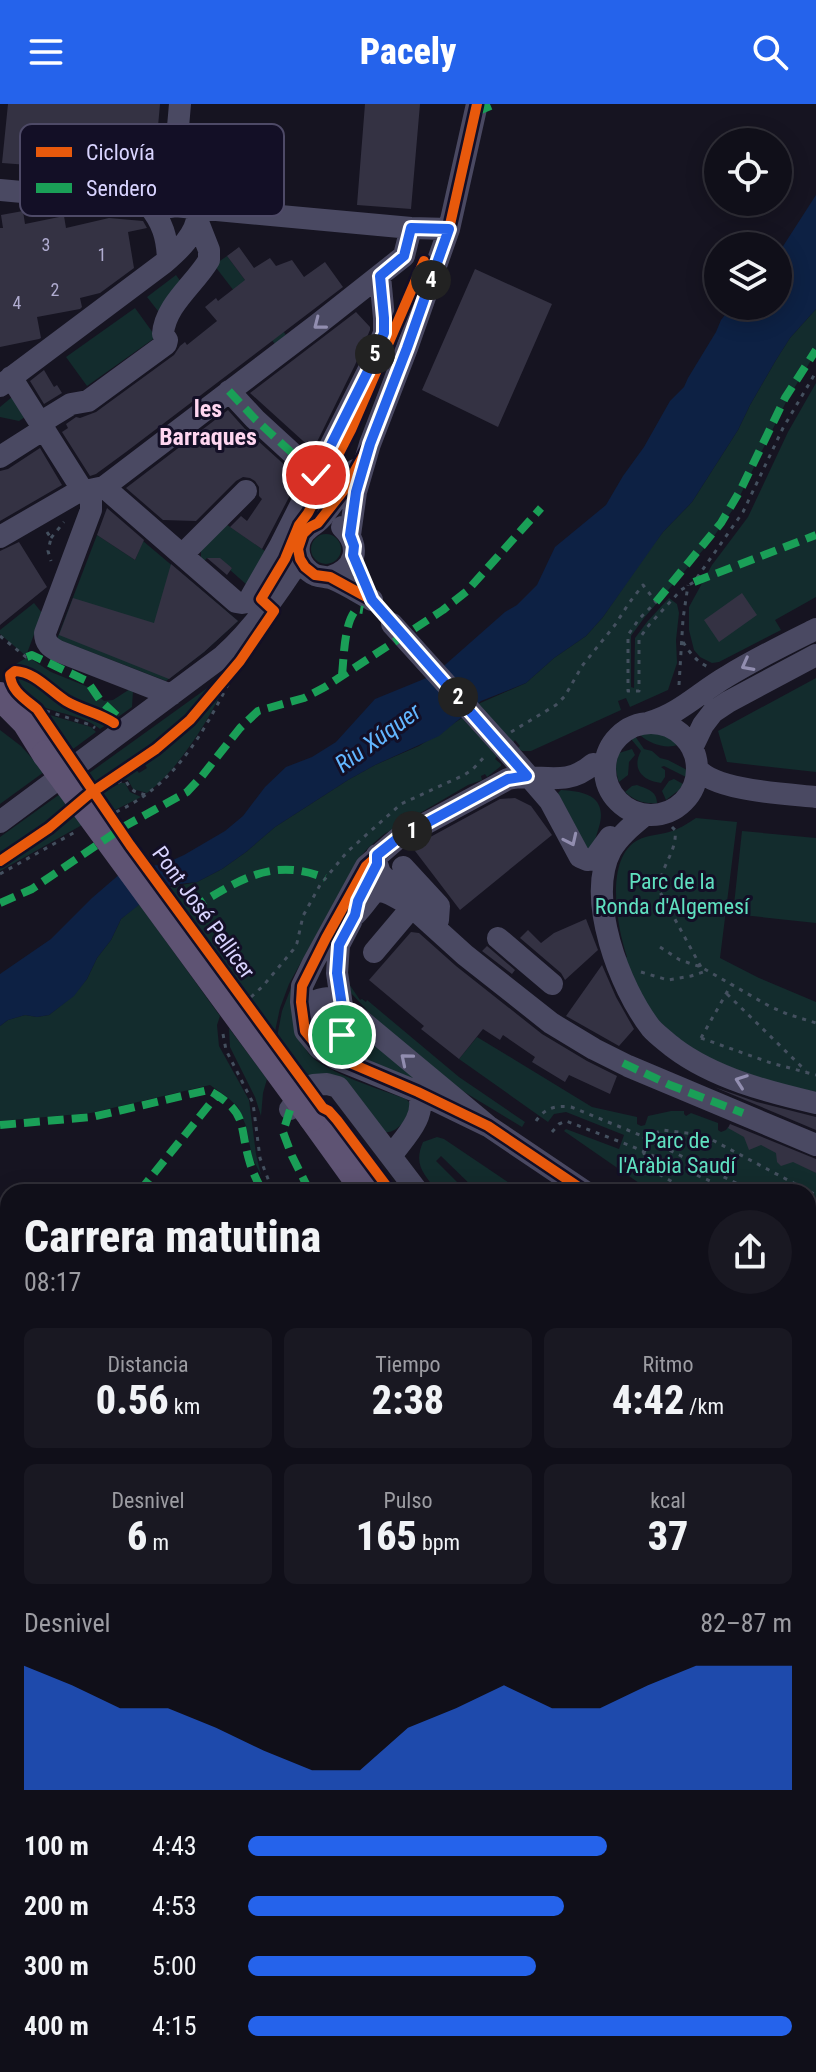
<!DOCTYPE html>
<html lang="es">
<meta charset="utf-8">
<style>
body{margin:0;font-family:"Roboto Condensed",sans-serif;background:#191822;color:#f1f3f6;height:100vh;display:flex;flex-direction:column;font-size:30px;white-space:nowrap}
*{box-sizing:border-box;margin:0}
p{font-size:26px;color:#9c9ca2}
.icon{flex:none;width:44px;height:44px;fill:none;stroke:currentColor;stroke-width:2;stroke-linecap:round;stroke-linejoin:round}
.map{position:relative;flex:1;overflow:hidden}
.sheet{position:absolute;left:0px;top:1080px;width:816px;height:888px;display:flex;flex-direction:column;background:#100f19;border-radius:24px 24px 0 0;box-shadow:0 4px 20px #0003,0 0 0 2px #302f38}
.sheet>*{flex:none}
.controls{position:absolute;left:704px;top:24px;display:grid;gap:16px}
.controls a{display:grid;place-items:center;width:88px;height:88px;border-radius:50%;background:#100f19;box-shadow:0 4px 20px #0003,0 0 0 2px #302f38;font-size:40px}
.pin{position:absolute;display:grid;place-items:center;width:68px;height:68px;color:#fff;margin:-34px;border:4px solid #fff;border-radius:50%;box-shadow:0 2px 8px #0007}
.km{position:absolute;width:40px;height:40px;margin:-20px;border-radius:50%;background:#222;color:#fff;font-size:22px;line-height:40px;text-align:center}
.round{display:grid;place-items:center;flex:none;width:84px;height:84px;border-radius:42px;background:#191822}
.head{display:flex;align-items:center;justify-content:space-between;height:136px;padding:0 24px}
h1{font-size:44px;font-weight:800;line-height:60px}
.metrics{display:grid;grid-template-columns:repeat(3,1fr);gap:12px;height:136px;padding:8px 24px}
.metrics div{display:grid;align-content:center;border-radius:12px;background:#191822;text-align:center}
.metrics b{font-size:40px;font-weight:800}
.metrics small{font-size:22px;font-weight:400}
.metrics p{font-size:22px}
.chart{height:224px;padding:16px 24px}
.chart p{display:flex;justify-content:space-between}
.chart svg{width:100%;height:144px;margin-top:8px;fill:#2563eb;opacity:.7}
ul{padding:0 24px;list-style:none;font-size:26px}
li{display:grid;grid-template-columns:128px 96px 1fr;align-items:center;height:60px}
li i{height:20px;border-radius:10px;background:#2563eb}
header{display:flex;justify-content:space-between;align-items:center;height:104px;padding:0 24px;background:#2563eb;color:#fff;font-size:36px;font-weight:800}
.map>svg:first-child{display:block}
.green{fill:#132c2d}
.water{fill:#0d2144}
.building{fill:#343243}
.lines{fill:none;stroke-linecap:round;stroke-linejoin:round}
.path{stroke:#44505f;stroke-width:3;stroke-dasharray:4 6;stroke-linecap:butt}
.minor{stroke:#4a4962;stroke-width:22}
.major{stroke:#5e5373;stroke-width:28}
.minor-bridge{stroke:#4a4962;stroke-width:22}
.major-bridge{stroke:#5e5373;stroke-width:28}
.quiet{stroke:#1a9f57;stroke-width:8;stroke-dasharray:16 8;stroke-linecap:butt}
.cycleway-casing{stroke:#130f26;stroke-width:15}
.cycleway{stroke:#e8590c;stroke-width:10}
.oneway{stroke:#928eb0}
.route-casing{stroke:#fff;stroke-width:16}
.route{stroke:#2563eb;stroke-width:10}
.labels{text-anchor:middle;stroke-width:6;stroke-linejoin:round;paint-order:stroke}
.number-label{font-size:18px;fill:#b0acd0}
.park-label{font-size:22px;fill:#5fe0c0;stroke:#130f26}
.street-label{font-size:22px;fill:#d9d4ff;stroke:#130f26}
.neighbourhood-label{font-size:24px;font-weight:bold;fill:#ffd6f0;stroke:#130f26}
.water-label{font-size:24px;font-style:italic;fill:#62b6ff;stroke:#130f26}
.key{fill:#130f26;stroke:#4e4a67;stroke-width:2}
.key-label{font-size:22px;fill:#d9d4ff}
</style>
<header><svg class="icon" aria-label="menu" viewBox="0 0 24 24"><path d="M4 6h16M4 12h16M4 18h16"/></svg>Pacely<svg class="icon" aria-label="search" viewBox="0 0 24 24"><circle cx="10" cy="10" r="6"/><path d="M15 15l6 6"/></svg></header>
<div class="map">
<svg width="816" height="1968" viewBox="0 0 816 1968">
<rect width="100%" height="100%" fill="#161421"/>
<!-- green -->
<path class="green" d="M227,152L286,231L275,240L214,161Z
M176,171L181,178L158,207L147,193Z
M135,204L156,233L87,282L66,253Z
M816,205V248L787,296L734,404L709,439L644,514L631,532V583L634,584L635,534L647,518L669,494L677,500L679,509L676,536L677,559L668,586L630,603L626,594L618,597L621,606L531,647H522L518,644L520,642L515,636L513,638L478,600L526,579L554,554L586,532L603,513L649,446L663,428L692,398L738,326L750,301L776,256L790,234Z
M816,279V493L775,516L781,526L719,558L712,559L700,553L694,546L689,526V503L712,461L748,413L788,328Z
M12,293L25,313L19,317L0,313V303Z
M226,420L265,447L247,481L230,466L232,464L216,454H207L204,457L201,455V446Z
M311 445a15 15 0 1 1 30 0a15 15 0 1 1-30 0Z
M97,431L135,456L143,437L238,517L204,548L166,577L57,535Z
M34,499L42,509L26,552L0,530V526Z
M28,553L51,568L88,583L104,597L113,596L130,585L133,587L132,603L114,616L105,610L68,595L27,564L20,563L7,568L14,561Z
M18,569L26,572L66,600L109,619L100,625C76,604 23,612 13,573Z
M224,572C187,618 143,651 92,681L85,672Z
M816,574V668L727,658L718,627Z
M225,581C210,615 177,667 147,689L133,685L128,676L118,675L135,664L139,669L147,664L144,659L194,617Z
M43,609L91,623L96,628L69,648Z
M462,614L497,652L495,655L501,660V662L487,673L485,670L481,672L482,676L468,681L384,730L368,744L358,755L289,880L280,904L274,932L166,784L197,778L222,765L246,748L275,723L348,676L375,661L419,642Z
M0,626L21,642L44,668L0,700Z
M647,628C660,629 668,632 678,641C665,645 650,640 640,631Z
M635,632L644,645L652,647L660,654L668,656L687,666L686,673L664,662L661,663L665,666V673L661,679C643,677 631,665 641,647L631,635Z
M632,645L635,651L629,658L628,671L619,678C615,667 615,660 619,649Z
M674,675L683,680L679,686L666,696L662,687L669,677Z
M120,679H125L130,688L141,693L111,708L99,691Z
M637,681C647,685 657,687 657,699C644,700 635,697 625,688L632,682Z
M561,686C584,687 608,692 599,723C596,732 595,740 588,746L558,689Z
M60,690L69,703L40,726L0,753V733Z
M73,709L82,721L0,767V761L47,730Z
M696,714L737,718L720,854L759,874L816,898V988C753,974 683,955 645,899C636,885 630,869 623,854L627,853C617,823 604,754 638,736C648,731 659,731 669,728C679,725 687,720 696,714Z
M742,727L816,734V819L733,810Z
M139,800L220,912L217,921L219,942L249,996L256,1050L261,1071L252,1053L246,1022L238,1003L227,993L210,981L91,1009L0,1017V922L8,916L25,911L37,913L49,911L73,892L87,875L97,854L111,836L121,815Z
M347,866L349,880L360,896L362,895L366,898L367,896L459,973L525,1018L522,1023L456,983L379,919L350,888L346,881Z
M291,884C294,906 295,931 309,950C324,968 382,986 406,995L412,1001C410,1012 397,1030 385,1028L315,972L303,971L277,933L282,907Z
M319,901L342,913L333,931L314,928L311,908Z
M229,924L267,975L263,989L261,1012L255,993L230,943Z
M356,926L431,983L333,946Z
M477,933L592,1003L637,1013V1020L641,1022L645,1021L648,1012L671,1007H684V1010L686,1012L691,1009L718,1019V1026L721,1028L726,1026L728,1023L816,1069V1198L808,1193V1088H652L564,1027L566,1025L619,1045L624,1031L566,1008L554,1010L548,1018L459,955Z
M437,1033L444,1035L521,1087L478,1088L441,1052L436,1057L467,1088H438C424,1070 413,1061 423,1038Z
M816,1444V1500L808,1495V1456Z
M808,1718L816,1729V1765L808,1754Z
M0,1826H8V1869L0,1865Z
M816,1835V1968H669L674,1960H808V1838Z
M486,1960H551L559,1968H499Z"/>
<!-- water -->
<path class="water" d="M816,91V205L790,234L776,256L750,301L738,326L692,398L663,428L603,513L586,532L554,554L526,579L481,597L439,632L375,661L348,676L275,723L246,748L222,765L197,778L172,781L154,789L121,815L111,836L97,854L87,875L74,892L49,911L37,913L25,911L8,916L0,922V870L51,835L92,794L121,769L140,762L162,761L184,751L225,727L243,712L265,683L286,663L312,653L336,638L375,595L424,575L437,568L505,508L517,501L537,481L555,443L606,401L623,372L644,343L670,297L684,283L688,274L716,228L721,216L732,202H778V150Z
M0,1865L8,1869V1929L0,1930Z
M389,1960H486L499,1968H406Z"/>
<!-- building -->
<path class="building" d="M8,0H160L154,67L122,64V68L2,59Z
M365,0H420L411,105L357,101Z
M23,107L25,120L64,112L66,124L109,114L143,117L147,124L128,128L134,164L100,189L80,194L82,203L80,205L37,213L41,234L39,235L0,243V124H3L1,111Z
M239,143L254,164L270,154L276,162L292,156L304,173L325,158L343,183L126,348L96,370L90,372L62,328L68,324L66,320L76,313L80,314L96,308L174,251L180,242L185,238L187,241L217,217L205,203L216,194L218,197L245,176L227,152Z
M475,165L552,200L498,323L422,286Z
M356,208L370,223V226L355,261L313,346L250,289Z
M44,266L54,283L57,281L62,289L44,300L30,277Z
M228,306L245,325L299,374L262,445L230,423L241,412L247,417L262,395L259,392V383L255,377L250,374L243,373L236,377L196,417L163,416L126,384Z
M40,344L62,381L0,417V367L8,365Z
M107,404L144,436L135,456L97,431Z
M19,438L47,483L0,521V447Z
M207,454H220L232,464L227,471Z
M171,460L238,517L204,548L169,575L59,531L73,494L154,519Z
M742,489L757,511L719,538L704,516Z
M515,694L531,702L552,731L460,806L412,743L500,695Z
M586,815L598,846L565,876L561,869L520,834L528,826L541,839L554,829Z
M411,828L419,829L456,862L542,930L587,957L617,972L610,990L569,971L565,978L532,958L535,953L503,931L500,936L483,925L459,955L421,925L424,922L369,876Z
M487,842L515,866L512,870L482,847Z
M602,861L616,893L634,925L619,942L566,912Z
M714,983L757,998L816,1013V1026Z
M730,1020L816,1055V1069L793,1058L781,1062L777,1058L776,1049L761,1041L749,1046L744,1033L728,1024Z"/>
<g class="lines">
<!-- path -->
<path class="path" d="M47,428L51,434L48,447L51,457
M51,434L64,418
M0,532L26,553H27
M683,538C690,549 696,557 708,563
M679,581L683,515L688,481
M46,607L91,621L95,624
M511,628L556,601L565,592L582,562L615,521L629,499L643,481L656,498L639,515L628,531V587H639V535L649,521L681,486L694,478L743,408L783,324L816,268
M100,688L123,676L126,677C131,687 136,689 147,691
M116,708C179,679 205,625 235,567
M672,723L675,726C678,749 657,765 660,788L701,863
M0,770L77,727
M660,843L680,856L701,863L769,902L787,910L816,919
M641,868L668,876L691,872L706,867
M727,890L806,967
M251,893L263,882L293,846L297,839L303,812L320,781L347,748L401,700L464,671L473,665L486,651
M223,930L226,946L253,999L260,1054L273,1088
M701,934L771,959L816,971
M701,934L731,881
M536,1017C545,1004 555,1001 571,1003L640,1031H650L663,1026L703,1031L816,1091
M552,1028L559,1020L566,1017L631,1042L735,1088
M643,1033L754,1088
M643,1047L650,1065L690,1088
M808,1120L816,1126
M808,1148L816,1151
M808,1175L816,1169
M808,1849L816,1844
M808,1943L816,1930
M751,1960V1968
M702,1968L705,1960
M795,1968L798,1960"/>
<!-- minor -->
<path class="minor" d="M0,86L411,124L449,125
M148,101C163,118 167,134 168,155
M171,103L180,0
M11,273L83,387
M0,282L164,159C179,146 196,131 198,110
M229,287L255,315L316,371
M40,319L71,300L88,297L166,240L167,236L163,230C165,201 195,180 209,156V146L198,118
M0,353L44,325
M355,366C346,382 335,397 323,412C318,419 310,422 305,428C293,442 299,463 315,471C321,473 328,473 333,475C347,481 359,489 372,496
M104,383L236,498L242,499L248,498L280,442L368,267L384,229V214L380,172
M91,387V406L45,529C45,539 50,543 58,547L171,591
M350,431L356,388L370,340L407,244L449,125L477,0
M0,433L76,389L104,383L318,220L404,152L411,124
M183,450L246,387
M330,473C356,465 362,442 342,423
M650,618C679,610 700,588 726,573C755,555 786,540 816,525
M605 665a46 46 0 1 1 92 0a46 46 0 1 1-92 0Z
M692,644L703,621L713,608L728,598L816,551
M505,645L550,697L580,753L587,756L594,755L610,733
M697,664C713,687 789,690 816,693
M645,711C633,721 619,732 611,746C585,794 620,884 651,924C657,931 667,938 674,944C714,974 768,988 816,999
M0,718L223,552C254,524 277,490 300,455
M377,751V760L380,769L412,803L465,851L551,919L594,945L628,962L816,1041
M403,763L439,802L438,816L435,822
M355,811C376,790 370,778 401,796
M498,834L552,880
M374,848L412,803
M342,902L337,869L339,841L351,818
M303,911C309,899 316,895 329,894C364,907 343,952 311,933
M347,911L357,913L488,1022L586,1088
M290,1005L313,981L327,980L338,983L418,1088
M488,1022L418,988L337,955L319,944L305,927L301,898L302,882L313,859L366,762L397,735L508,675C540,668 565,685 593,660
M391,1052C404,1034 428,1012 418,988
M808,1237L816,1242
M808,1581L816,1586"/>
<!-- major -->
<path class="major" d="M0,592L26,618L46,650
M312,1013L366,1088
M808,1691L816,1702"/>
<!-- minor-bridge -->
<path class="minor-bridge" d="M392,520L505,645"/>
<!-- major-bridge -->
<path class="major-bridge" d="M46,650L312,1013"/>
<!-- quiet -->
<path class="quiet" d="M476,8L495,0
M229,287L255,315L316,371
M694,478L816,431
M656,498L721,419L741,385L785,294L816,246
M27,553L32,551L87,577L100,596L117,612
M342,571C344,553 344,517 357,505L363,506
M0,799L32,785L125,722L187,688L202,672L240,624L258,607L304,594L325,583L443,506L467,487L541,404
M191,805C236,778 271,752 325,774
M623,959L670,981L743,1009
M290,1006L283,1028L292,1052L310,1088
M0,1021L92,1013L208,986C250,1009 238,1021 250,1059C253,1069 258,1079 263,1088
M139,1088L217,991
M0,1252L8,1242
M808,1762L816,1772
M0,1805L8,1799"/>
<defs>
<path id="cycleway" d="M477,0L449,125L407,244L370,340L344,386L318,419L310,423L303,430L298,445L300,455L305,463L315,471L330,473L372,496L527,672
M114,619C99,609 81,606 66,597C50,587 35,568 15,567L10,571C11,587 25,595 37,605L130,741L323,1004L329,1007L337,1016L391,1088
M527,672L508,675L397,735L366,762L326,834L302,882L301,898L305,927L319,944L329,950L418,988L488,1022L586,1088
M0,757L49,724L88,691L156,645L190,616L240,557L274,507L261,495L285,455L299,421L308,409L351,326L424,157"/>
</defs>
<!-- cycleway casing -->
<use href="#cycleway" class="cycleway-casing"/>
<!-- cycleway -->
<use href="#cycleway" class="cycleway"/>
</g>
<!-- one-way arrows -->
<defs><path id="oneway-chevron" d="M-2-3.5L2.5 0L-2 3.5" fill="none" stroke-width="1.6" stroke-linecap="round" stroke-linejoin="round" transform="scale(2)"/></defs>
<g class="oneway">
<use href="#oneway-chevron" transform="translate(319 220) rotate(142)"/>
<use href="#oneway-chevron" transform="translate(747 561) rotate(152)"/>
<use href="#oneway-chevron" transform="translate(571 736) rotate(65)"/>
<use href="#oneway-chevron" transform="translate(406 955) rotate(-140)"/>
<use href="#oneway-chevron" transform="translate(741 977) rotate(-160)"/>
</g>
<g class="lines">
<defs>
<path id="route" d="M316,371L368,267L384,229V214L380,172L404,152L411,124L449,125L407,244L370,340L356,388L350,431L354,442L353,451L372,496L527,672L508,675L397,735L377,751V760L358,797L355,811L339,841L337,869L342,902L347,911V919L342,931"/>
</defs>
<!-- route casing -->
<use href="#route" class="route-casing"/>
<!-- route -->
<use href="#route" class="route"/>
</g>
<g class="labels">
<!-- number labels -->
<g class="number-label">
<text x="46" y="147">3</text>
<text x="102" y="157">1</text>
<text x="55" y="192">2</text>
<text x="17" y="205">4</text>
</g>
<!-- park labels -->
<g class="park-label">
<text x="672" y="785">Parc de la<tspan x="672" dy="25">Ronda d'Algemesí</tspan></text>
<text x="677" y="1044">Parc de<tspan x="677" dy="25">l'Aràbia Saudí</tspan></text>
</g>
<!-- street labels -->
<g class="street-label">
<text transform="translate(204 808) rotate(54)" y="8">Pont José Pellicer</text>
</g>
<!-- neighbourhood labels -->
<g class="neighbourhood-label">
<text x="208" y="313">les<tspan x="208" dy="28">Barraques</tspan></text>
</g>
<!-- water labels -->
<g class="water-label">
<text transform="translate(378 634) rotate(-36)" y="8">Riu Xúquer</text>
</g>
</g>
<!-- legend -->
<rect x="20" y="20" width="264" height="92" rx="12" class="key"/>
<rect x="36" y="43" width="36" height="10" fill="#e8590c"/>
<rect x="36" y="79" width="36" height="10" fill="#1a9f57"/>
<g class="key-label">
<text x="86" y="56">Ciclovía</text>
<text x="86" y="92">Sendero</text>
</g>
</svg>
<div class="controls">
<a><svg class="icon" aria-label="locate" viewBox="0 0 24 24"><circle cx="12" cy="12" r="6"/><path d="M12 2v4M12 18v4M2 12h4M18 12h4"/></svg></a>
<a><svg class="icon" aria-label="layers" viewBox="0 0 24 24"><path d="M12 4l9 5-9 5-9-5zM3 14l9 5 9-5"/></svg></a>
</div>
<div class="pin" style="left:342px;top:931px;background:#1e9e55"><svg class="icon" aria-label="arrive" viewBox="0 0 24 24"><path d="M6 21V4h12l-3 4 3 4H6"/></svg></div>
<div class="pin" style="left:316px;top:371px;background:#d93025"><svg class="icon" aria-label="check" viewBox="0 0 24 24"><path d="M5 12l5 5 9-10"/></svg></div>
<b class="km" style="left:412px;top:727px">1</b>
<b class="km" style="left:458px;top:593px">2</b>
<b class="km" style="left:431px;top:176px">4</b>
<b class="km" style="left:375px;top:250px">5</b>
<section class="sheet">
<div class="head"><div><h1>Carrera matutina</h1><p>08:17</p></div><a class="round"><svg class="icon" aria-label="share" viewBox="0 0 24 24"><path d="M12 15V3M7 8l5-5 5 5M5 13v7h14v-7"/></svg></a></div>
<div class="metrics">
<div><p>Distancia</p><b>0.56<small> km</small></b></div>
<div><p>Tiempo</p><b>2:38</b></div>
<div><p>Ritmo</p><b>4:42<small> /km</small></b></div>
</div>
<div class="metrics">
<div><p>Desnivel</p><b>6<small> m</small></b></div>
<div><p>Pulso</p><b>165<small> bpm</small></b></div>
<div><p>kcal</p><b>37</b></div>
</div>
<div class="chart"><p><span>Desnivel</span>82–87 m</p>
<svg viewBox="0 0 160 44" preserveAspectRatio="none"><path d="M0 44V6L10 12L20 19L30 19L40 25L50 32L60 38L70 38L80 25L90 19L100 12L110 19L120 19L130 12L140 6L150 6L160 6V44z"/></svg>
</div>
<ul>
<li><b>100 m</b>4:43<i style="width:66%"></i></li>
<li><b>200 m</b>4:53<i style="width:58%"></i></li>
<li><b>300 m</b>5:00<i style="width:53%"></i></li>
<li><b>400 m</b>4:15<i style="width:100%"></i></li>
</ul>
</section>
</div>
